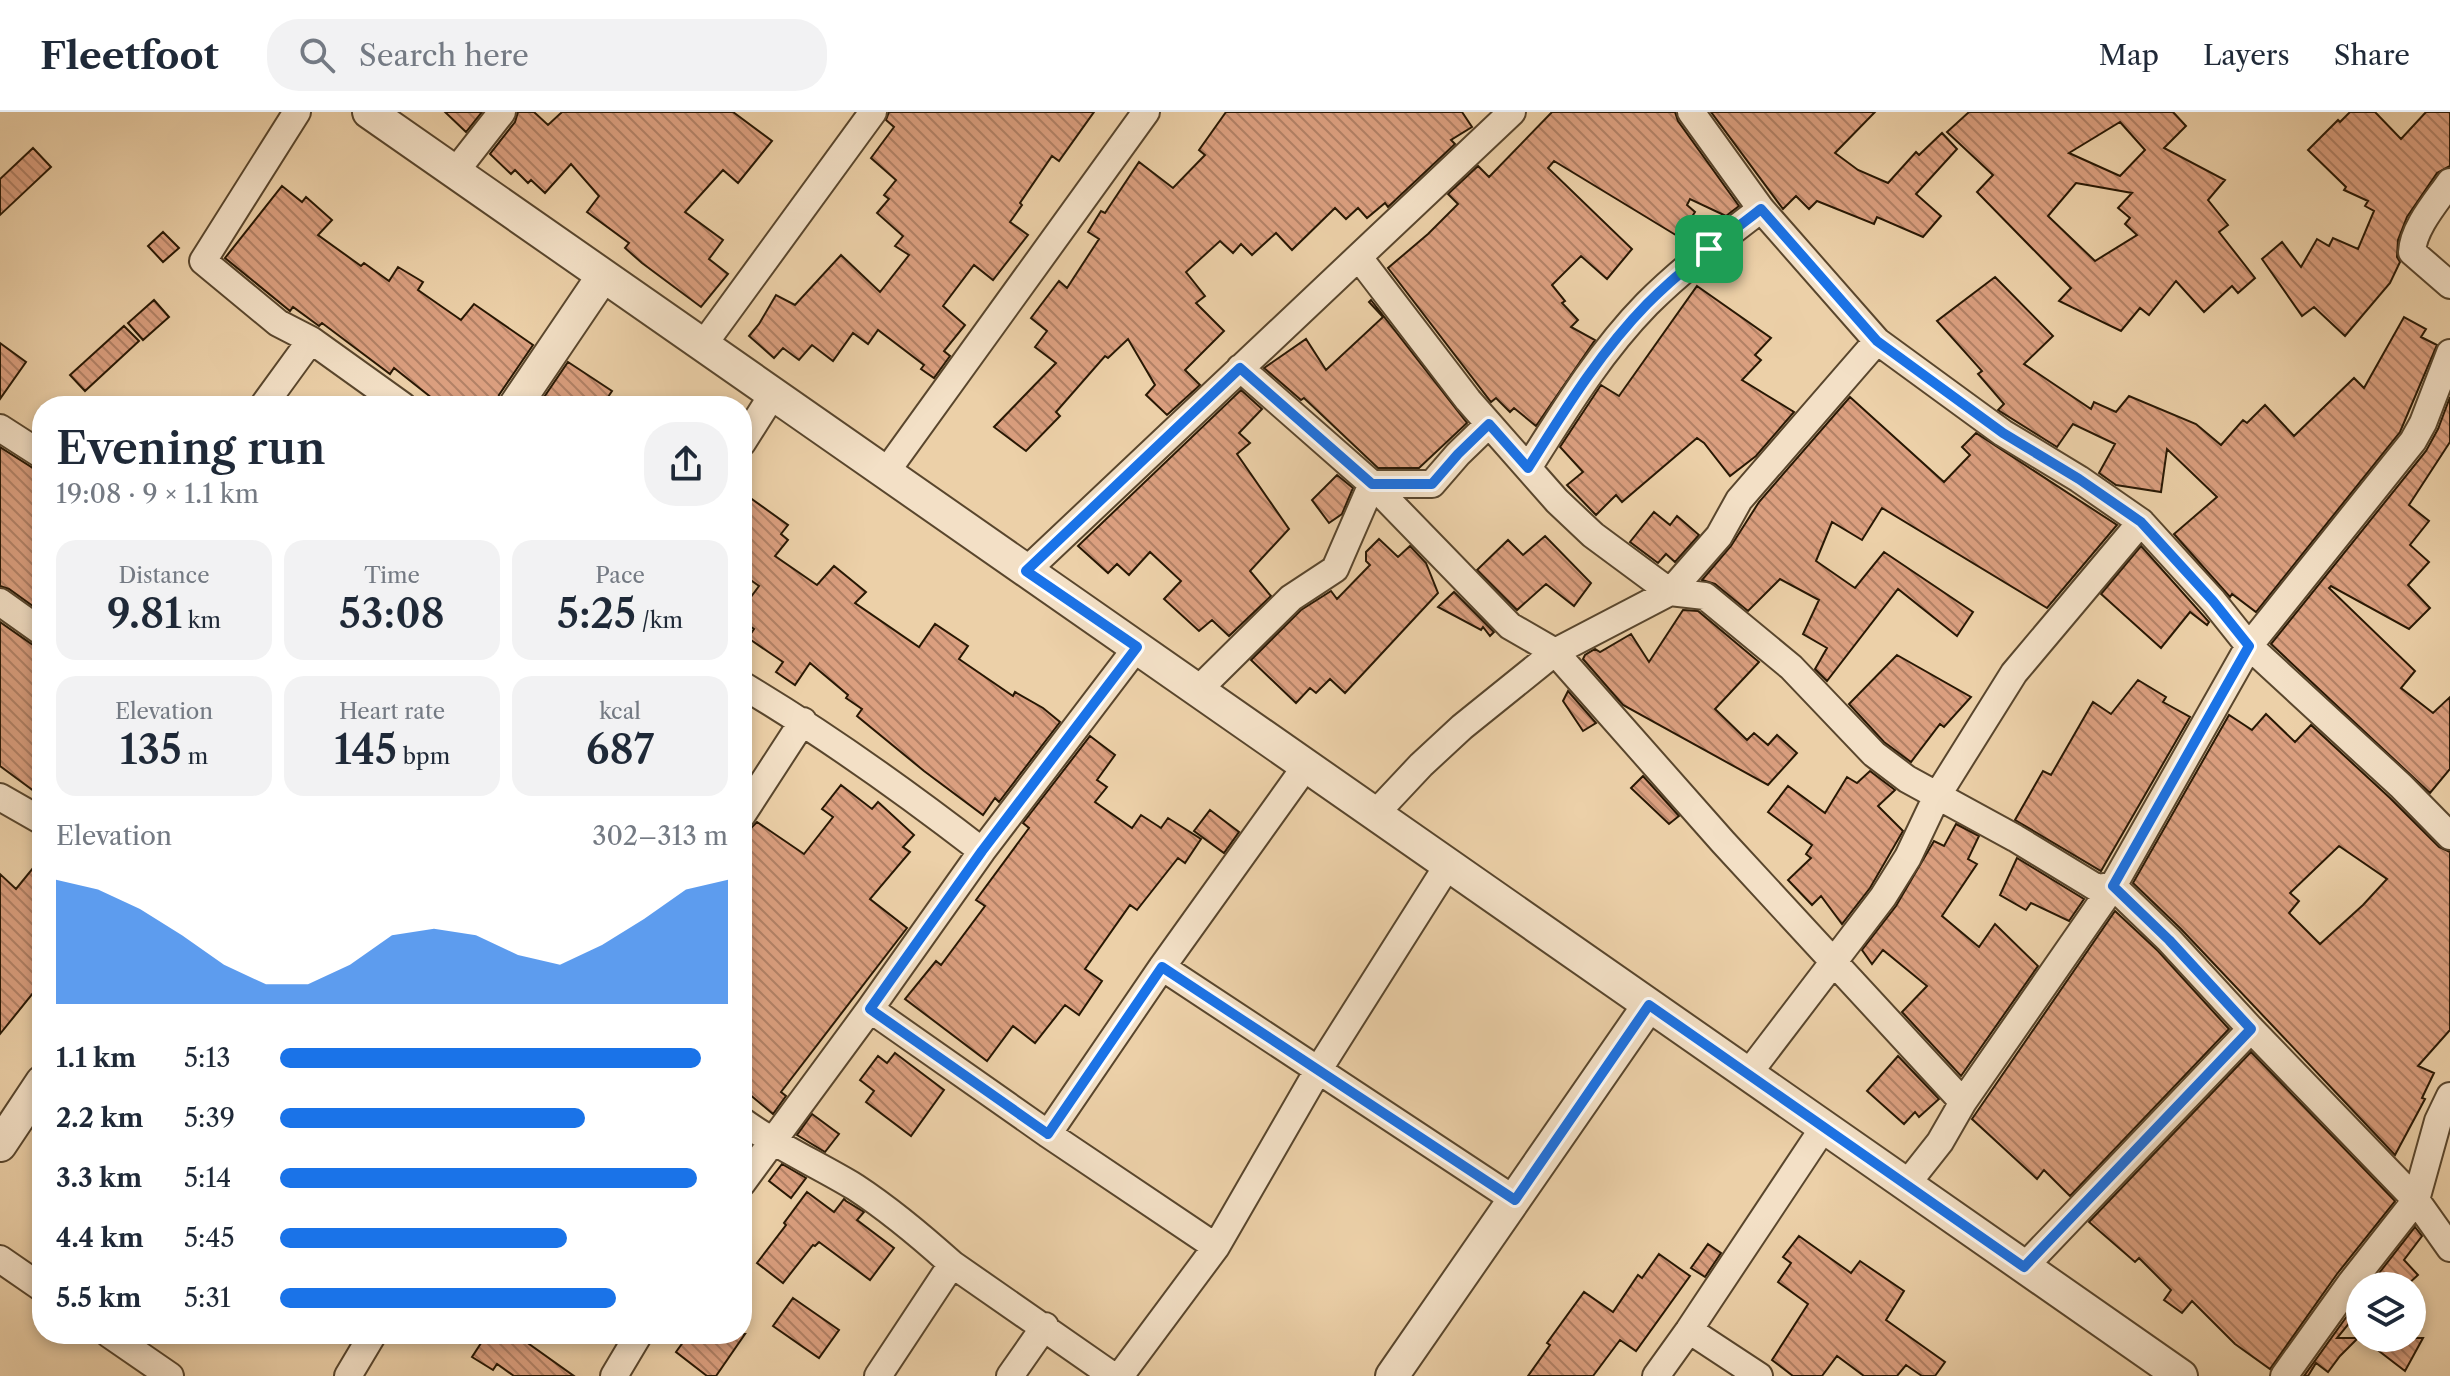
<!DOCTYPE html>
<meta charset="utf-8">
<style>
body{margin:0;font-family:"Libre Caslon Text",serif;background:#f2f2f3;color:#1f2937;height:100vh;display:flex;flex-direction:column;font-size:30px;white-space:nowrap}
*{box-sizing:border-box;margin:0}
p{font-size:26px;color:#747a83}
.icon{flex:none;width:44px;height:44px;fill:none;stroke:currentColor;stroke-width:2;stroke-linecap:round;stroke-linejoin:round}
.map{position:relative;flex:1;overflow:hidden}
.drawer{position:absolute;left:32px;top:284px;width:720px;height:948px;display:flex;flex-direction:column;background:#fff;border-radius:32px;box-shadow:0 4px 12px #0003}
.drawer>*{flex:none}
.buttons{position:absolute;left:2346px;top:1160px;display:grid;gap:16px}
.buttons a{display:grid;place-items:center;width:80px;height:80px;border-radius:50%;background:#fff;box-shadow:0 4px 12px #0003;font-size:40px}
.pin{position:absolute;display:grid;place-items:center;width:68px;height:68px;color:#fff;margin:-34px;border-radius:16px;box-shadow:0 4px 12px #0006}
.round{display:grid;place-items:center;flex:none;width:84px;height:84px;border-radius:32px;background:#f2f2f3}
.head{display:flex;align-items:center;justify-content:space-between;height:136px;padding:0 24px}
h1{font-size:44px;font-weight:600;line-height:60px}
.metrics{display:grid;grid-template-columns:repeat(3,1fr);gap:12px;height:136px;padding:8px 24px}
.metrics div{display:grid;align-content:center;border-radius:20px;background:#f2f2f3;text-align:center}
.metrics b{font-size:40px;font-weight:600}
.metrics small{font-size:22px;font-weight:400}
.metrics p{font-size:22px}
.chart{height:224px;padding:16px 24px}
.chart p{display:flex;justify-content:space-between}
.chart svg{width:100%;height:144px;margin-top:8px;fill:#1a73e8;opacity:.7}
ul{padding:0 24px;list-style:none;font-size:26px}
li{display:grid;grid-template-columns:128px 96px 1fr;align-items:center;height:60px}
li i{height:20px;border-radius:10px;background:#1a73e8}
header{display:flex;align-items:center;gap:48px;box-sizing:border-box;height:112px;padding:0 40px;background:#fff;border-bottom:2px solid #e0e1e3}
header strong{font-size:38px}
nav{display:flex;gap:44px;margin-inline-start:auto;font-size:28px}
.search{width:560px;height:72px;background:#f2f2f3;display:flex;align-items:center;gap:20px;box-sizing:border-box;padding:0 28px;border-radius:32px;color:#747a83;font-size:30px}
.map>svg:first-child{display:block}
.building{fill:url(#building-back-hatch);stroke:#281804;stroke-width:2;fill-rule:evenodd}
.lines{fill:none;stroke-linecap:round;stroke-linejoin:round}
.minor-casing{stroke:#59462d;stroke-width:30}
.tertiary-casing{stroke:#59462d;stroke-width:36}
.minor{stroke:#f3e0c6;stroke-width:26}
.tertiary{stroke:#f3e0c6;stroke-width:32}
.route-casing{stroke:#fff;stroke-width:16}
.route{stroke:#1a73e8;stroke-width:10}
</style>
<header>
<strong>Fleetfoot</strong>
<div class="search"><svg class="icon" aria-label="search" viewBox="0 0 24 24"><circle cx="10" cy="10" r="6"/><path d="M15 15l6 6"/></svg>Search here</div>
<nav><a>Map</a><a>Layers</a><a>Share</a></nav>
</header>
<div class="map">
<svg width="2450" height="1264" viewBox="0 0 2450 1264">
<defs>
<pattern id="building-back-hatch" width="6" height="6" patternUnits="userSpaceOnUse" patternTransform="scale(2)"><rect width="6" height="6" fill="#db9f7f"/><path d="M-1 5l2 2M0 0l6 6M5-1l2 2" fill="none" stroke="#b28166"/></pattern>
</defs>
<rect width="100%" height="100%" fill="#ecd0a8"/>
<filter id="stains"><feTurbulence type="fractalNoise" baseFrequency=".0025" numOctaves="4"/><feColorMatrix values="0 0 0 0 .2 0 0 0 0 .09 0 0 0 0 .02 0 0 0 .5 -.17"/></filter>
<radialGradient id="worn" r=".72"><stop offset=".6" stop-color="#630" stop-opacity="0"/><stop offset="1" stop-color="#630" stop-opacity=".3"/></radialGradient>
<!-- building -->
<path class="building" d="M445,0H482L466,20Z
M518,0H534L548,13L562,0H733L772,29L738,71L723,58L685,100L723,128L709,147L728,162L701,195L642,151L625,136L629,131L587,100L599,84L571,52L545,81L531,68L528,71L515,58L511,62L490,42L515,10Z
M889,0H1094L1059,49L1052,44L1020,91L1022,93L1010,110L1028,123L993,168L974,153L943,194L965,213L944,239L950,244L934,266L921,257L924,253L878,218L868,232L853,221L833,249L812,233L799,248L783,236L774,246L749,224L759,212L776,183L795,193L841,143L880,180L909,143L895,134L903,124L877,101L889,87L884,83L896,68L871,46L894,15L886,8Z
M1226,0H1462L1472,15L1451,28L1455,32L1388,95L1385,91L1367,106L1358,96L1346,107L1335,96L1292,138L1276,121L1252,143L1241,132L1233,141L1220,129L1186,160L1205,184L1196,191L1224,219L1185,258L1200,273L1167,303L1146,283L1155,273L1128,227L1108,246L1105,244L1056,300L1060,304L1026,339L994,315L1056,251L1035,235L1047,219L1031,206L1059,169L1067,176L1099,127L1088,120L1101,99L1105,101L1139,50L1173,76L1205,43L1199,38Z
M1552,0H1675L1678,9L1739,94L1726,104L1690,87L1687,93L1695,100L1679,125L1554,49L1548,56L1632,137L1607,167L1581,144L1552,173L1565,189L1562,191L1578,208L1571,215L1595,228L1536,314L1514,296L1510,300L1496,286L1491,290L1388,156L1428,122L1458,92L1448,82L1478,54L1489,65Z
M1711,0H1875L1835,41L1858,58L1888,71L1916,40L1919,43L1942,21L1957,37L1916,82L1941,104L1923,125L1877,105L1874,112L1817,89L1809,97L1796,84L1783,97Z
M1969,0H2173L2186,14L2164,36L2225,68L2208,88L2228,113L2219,120L2255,166L2238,181L2232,174L2204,200L2176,169L2149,203L2140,196L2121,219L2059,189L2071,176L1977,80L1993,63L1947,20ZM2120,10L2145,38L2120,64L2069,41ZM2076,71L2132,81L2118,96L2130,106L2125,112L2137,123L2095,149L2048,104Z
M2350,0H2375L2401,27L2426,0H2450V54L2437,61L2407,105L2398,128L2397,145L2400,150L2390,171L2345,224L2314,195L2302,204L2262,147L2282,130L2301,155L2317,127L2329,134L2333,126L2358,137L2374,99L2365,94L2368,89L2344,78L2346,75L2308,38L2338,8L2340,10Z
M33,36L51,55L0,103V67Z
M282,74L302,90L306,85L332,108L318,123L361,154L364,151L389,169L398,155L423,170L418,178L461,208L474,192L533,233L499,283L496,294H442L394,256L390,262L322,211L319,214L293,195L290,199L225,146Z
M163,120L179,136L163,150L148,134Z
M1995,165L2053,224L2024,252L2091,297L2094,290L2116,300L2129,284L2196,312L2221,333L2243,308L2247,311L2265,293L2294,324L2354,266L2364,276L2404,205L2426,217L2421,225L2437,233L2400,320L2256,500L2232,482L2230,485L2174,422L2217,385L2167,337L2161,380L2116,373L2099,361L2115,332L2073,312L2057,335L1998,298L2004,292L1978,262L1982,259L1937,209Z
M1697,174L1771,226L1755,243L1761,248L1742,268L1794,300L1756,344L1730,364L1704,331L1697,326L1622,390L1616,383L1596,403L1567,373L1583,360L1560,335L1601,273L1619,284Z
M154,188L169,205L143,228L128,211Z
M1371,188L1467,311L1419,356H1378L1304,286L1301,288L1264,256L1306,227L1326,258L1383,205L1369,190Z
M124,214L139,229L85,279L70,263Z
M0,231L26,250L0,287Z
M568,250L612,279L602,294H538Z
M1241,278L1262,297L1239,321L1250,331L1237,342L1289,417L1250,459L1271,484L1229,524L1212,508L1199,519L1164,487L1181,469L1150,440L1129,463L1117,452L1108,461L1078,434Z
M1850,285L1944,370L1970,343L1962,335L1976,321L2117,413L2047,496L1882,396L1862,428L1832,410L1816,449L1855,476L1884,440L1973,500L1957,524L1898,477L1827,569L1815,557L1827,536L1803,522L1819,488L1780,467L1748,499L1715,472L1702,468L1731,434L1759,390Z
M2450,285V330L2409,393L2429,409L2410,433L2429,450L2408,473L2430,496L2409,517L2331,474L2329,476L2415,559L2401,576L2433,601L2450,585V657L2430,681L2271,532L2426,339L2438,317Z
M0,335L33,356L42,359V490L37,497L9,477L0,474Z
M1337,363L1353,376L1342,402L1329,411L1312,388Z
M742,380L788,413L781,422L788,428L775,444L817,473L834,454L866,480L855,491L919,535L935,512L968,534L959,547L1013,584L1015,580L1043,596L1060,610L999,690L995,686L983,703L924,659L857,604L862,597L846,586L848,583L810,551L795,573L776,560L783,550L748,526L754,517L742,508V497L759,474L742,462Z
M1654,400L1670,413L1677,404L1699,423L1675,450L1666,442L1658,451L1630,430Z
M1545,424L1591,471L1574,494L1546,472L1517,498L1477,458L1508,428L1523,443Z
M1379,427L1398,445L1410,434L1426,451L1438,481L1345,581L1330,567L1316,581L1310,576L1296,591L1251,548L1301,498L1331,479L1337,487L1370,453L1366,449V440Z
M2141,434L2209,510L2207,513L2190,500L2161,536L2101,482Z
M1454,480L1494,520L1490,524L1483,515L1481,518L1438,495Z
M1683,498L1698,499L1759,550L1715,597L1747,628L1754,621L1768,633L1777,623L1797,641L1768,673L1623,593L1583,547L1585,543L1595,537L1600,540L1631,522L1649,550Z
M0,510L33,533L42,536V685L0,654Z
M1897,543L1971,585L1944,615L1940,612L1911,650L1884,630L1849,592Z
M2138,568L2166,585L2163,590L2190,605L2101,759L2015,708L2043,659L2051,663L2093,590L2111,602Z
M1568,579L1596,611L1583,619L1563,589Z
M2266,602L2295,630L2311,613L2390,686L2439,735L2450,740V918L2418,954L2434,961L2422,986L2425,987L2395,1043L2181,817L2133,771L2229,603L2252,618ZM2339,734L2387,767L2363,793L2320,832L2289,801L2299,789L2290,781Z
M1090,624L1115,643L1097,668L1107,675L1095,690L1132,716L1141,703L1161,716L1168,706L1201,727L1185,751L1178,746L1137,798L1130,793L1085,857L1102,869L1079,903L1065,893L1035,931L1013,914L987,949L905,887L936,849L941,853L985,794L976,788L1029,716L1023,711Z
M1870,659L1895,678L1878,694L1903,719L1870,776L1842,812L1821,784L1812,793L1788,768L1811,746L1806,742L1812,733L1768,700L1788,674L1825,701L1847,665L1857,671Z
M1643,664L1679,704L1669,712L1631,676Z
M841,673L872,697L878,690L914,723L903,735L910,740L870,787L907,816L781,980L786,984L773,1002L742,976V719L750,717L757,710L804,742L833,705L822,697Z
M1210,698L1239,720L1224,741L1194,719Z
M1956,712L1979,724L1968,747L1977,752L1942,804L1979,835L1995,812L2038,854L1961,964L1902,900L1927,874L1883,838L1872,852L1862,838L1896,794L1934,729L1944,734Z
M42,745V870L0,922V762L16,777Z
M2017,746L2084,787L2069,809L2031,791L2026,798L2000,783Z
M2115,799L2158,839L2229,917L2070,1084L2044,1058L2037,1067L1972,1007Z
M2251,940L2395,1089L2337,1162L2270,1257L2235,1232L2192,1189L2182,1201L2164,1188L2171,1178L2139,1146L2135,1150L2089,1110Z
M895,941L944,978L911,1024L866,990L874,979L860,968L878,944L887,951Z
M1898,944L1939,987L1919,1005L1915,1000L1904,1012L1867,979Z
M812,1002L839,1022L825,1040L797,1023Z
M782,1052L806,1066L791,1086L769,1069Z
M807,1080L834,1100L844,1087L846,1089L864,1100L857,1108L894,1136L870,1168L819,1130L815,1134L813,1133L783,1171L757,1151L786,1113L784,1111Z
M2415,1115L2422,1124L2404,1148L2418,1163L2406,1174H2369Z
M1799,1124L1851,1161L1860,1149L1904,1179L1886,1208L1945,1250L1935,1264H1922L1906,1253L1897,1264H1864L1837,1244L1822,1264H1793L1772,1248L1808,1192L1778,1170L1791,1151L1783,1145Z
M1708,1132L1721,1141L1705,1165L1691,1156Z
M1659,1142L1690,1164L1636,1239L1620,1228L1593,1264H1528L1550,1233L1547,1231L1584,1180L1613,1200L1638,1163L1642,1166Z
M793,1186L839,1218L819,1246L773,1214Z
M2360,1186V1198L2337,1226H2358L2340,1244L2328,1260L2316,1251L2308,1264H2304Z
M487,1222H515L574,1264H514L497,1252L493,1258L472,1245Z
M689,1222H745L716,1264H707L676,1240Z
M2362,1226H2423L2405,1259Z"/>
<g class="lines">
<defs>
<path id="minor" d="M297,0L203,149L278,211L311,228L403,294
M1691,0L1761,97L1877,229L2003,321L2079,367L2141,410L2213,489L2249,534L2401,674L2450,724
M455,60L502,0
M2450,70C2437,89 2413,116 2412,140L2450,173
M1360,147L1468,288L1557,389L1593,423L1670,480L1705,484L1791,555L1874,642L1907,667L2015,726L2097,776L2113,774L2169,828L2251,917L2416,1088L2450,1136
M703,233L873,0
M1240,256L1372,372L1510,514L1555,540L1723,730L1963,990
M263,294L311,228
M0,316L42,343
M742,331L773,282
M1528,356C1564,299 1600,240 1647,192C1682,157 1722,127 1761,97
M886,360L1146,0
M1026,459L1512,0
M0,490L42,520
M742,573C828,624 903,678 982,739
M1198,578L1291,486L1335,457L1372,372H1432L1458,342L1489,312
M0,685L42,709
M1375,702L1421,653L1462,615L1555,540L1670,480L1719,424L1739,388L1877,229
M742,703L803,609
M1162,855L1515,1088
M870,897L1048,1022L1216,1135
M1748,962L1883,785L1908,745L1937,684L2014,561L2141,410
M742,1009C778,1035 817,1052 855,1075C890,1098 921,1124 952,1152
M1048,1022L1162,855L1306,654
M742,1071L870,897L982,739L1137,535
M1906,1073L1940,1030L1963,990L2113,774L2249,534L2413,329L2423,311L2450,241
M0,1147L42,1176
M2024,1155L2251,917
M1689,1218L1824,1015
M109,1222L170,1264
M348,1264L373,1222
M614,1264L639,1222
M878,1264L952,1152L1113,1264
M1010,1264L1045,1214
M1120,1264L1216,1135L1317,960L1448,753
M1656,1264L1689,1218L1759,1264
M2284,1264L2350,1172L2416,1088L2438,1009L2450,984"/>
<path id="tertiary" d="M369,0L2181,1264
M515,294L603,164
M0,1033L42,970
M1392,1264L1649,893"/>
</defs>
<!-- minor casing -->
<use href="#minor" class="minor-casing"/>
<!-- tertiary casing -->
<use href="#tertiary" class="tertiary-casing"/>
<!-- minor -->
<use href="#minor" class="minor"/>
<!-- tertiary -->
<use href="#tertiary" class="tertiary"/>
</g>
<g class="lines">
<defs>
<path id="route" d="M1761,97L1877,229L2003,321L2079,367L2141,410L2213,489L2249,534L2113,774L2169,828L2251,917L2024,1155L1649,893L1515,1088L1162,855L1048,1022L870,897L982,739L1137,535L1026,459L1240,256L1372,372H1432L1458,342L1489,312L1528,356C1564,299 1600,240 1647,192C1682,157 1722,127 1761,97Z"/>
</defs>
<!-- route casing -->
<use href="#route" class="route-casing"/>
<!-- route -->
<use href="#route" class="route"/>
</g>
<rect width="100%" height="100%" filter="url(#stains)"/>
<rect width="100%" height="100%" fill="url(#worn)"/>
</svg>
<div class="buttons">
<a><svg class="icon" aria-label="layers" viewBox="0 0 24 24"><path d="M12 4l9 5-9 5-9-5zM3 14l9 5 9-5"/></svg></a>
</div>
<div class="pin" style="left:1709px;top:137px;background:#1e9e55"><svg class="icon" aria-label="arrive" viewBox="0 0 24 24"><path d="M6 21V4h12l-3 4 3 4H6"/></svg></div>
<section class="drawer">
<div class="head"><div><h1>Evening run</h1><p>19:08 · 9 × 1.1 km</p></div><a class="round"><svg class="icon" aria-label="share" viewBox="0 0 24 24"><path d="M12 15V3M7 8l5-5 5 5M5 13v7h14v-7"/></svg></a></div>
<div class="metrics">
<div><p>Distance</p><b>9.81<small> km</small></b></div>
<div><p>Time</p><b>53:08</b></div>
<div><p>Pace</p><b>5:25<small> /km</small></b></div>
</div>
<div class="metrics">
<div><p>Elevation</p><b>135<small> m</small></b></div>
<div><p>Heart rate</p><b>145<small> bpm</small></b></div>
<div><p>kcal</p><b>687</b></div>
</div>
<div class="chart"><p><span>Elevation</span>302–313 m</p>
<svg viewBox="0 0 160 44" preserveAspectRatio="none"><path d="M0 44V6L10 9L20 15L30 23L40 32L50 38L60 38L70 32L80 23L90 21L100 23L110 29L120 32L130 26L140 18L150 9L160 6V44z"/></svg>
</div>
<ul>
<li><b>1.1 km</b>5:13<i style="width:94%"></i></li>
<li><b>2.2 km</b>5:39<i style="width:68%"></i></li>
<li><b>3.3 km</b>5:14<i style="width:93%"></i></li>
<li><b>4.4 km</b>5:45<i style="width:64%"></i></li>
<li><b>5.5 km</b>5:31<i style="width:75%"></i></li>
</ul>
</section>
</div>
